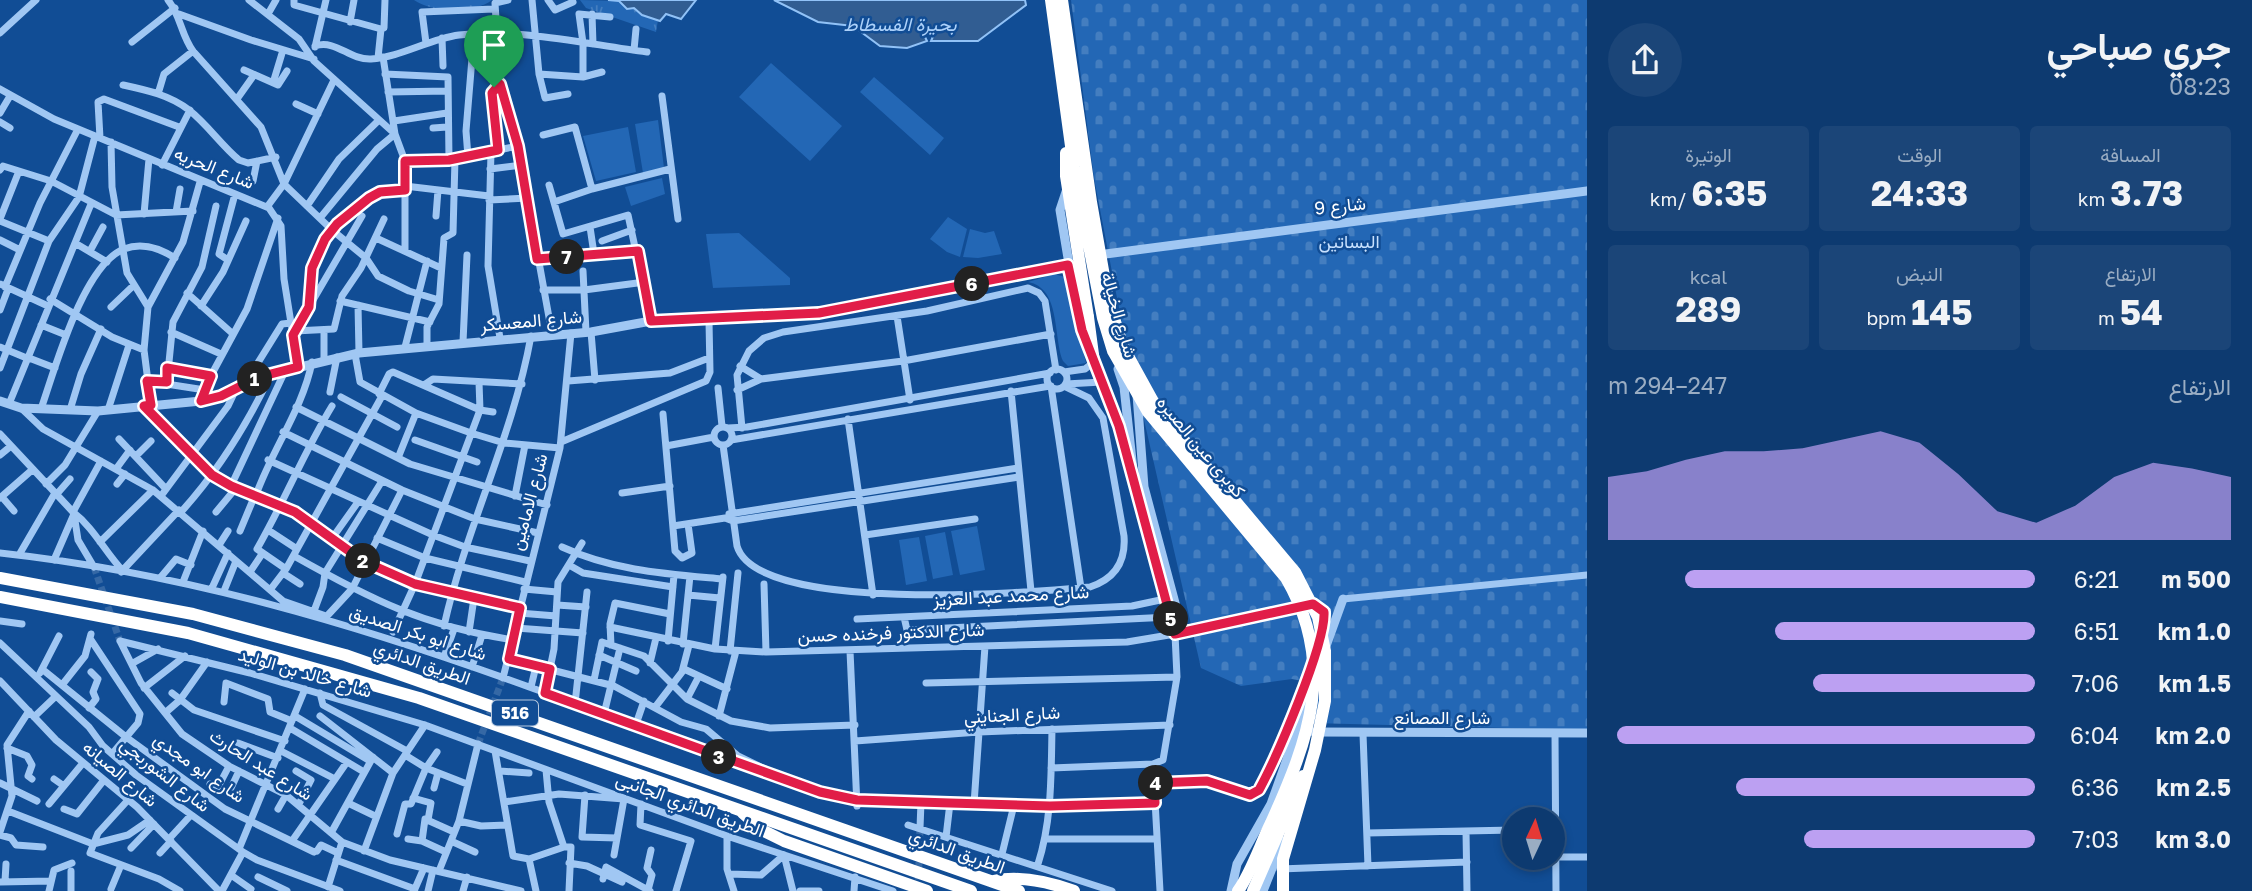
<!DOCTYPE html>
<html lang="ar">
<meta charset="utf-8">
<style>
body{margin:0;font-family:"Golos Text",Vazirmatn,sans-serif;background:#1b4578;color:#f1f3f6;direction:rtl;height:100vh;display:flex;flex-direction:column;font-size:26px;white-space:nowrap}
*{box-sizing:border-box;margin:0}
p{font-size:23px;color:#9aadc3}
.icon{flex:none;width:38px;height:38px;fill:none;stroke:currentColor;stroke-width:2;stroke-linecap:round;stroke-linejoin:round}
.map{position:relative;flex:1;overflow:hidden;direction:ltr}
.drawer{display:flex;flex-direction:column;background:#0d3a70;width:665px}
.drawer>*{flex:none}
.needle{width:46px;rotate:4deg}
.fabs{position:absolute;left:1502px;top:807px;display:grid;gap:14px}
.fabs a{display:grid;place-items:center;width:63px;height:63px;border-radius:50%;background:#0d3a70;box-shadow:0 4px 10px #0003,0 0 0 2px #2d5483;font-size:35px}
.pin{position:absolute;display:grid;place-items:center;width:60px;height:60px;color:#fff;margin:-72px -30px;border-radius:50% 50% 50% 0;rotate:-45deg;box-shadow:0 0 7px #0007}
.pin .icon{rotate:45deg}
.km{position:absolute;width:35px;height:35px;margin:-18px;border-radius:50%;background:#222;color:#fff;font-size:19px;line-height:35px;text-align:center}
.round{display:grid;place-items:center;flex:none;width:74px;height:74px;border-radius:37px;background:#1b4578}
.overview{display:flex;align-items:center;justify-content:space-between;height:119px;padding:0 21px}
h1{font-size:38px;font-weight:700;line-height:52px}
.figures{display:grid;grid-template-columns:repeat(3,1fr);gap:10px;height:119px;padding:7px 21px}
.figures div{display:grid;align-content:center;border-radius:7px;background:#1b4578;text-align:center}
.figures b{font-size:35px;font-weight:700}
.figures small{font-size:19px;font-weight:400}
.figures p{font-size:19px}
.chart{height:196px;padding:14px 21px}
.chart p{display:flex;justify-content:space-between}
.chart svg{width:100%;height:126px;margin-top:7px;fill:#bca0f2;opacity:.7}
ul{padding:0 21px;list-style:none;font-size:23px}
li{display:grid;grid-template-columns:112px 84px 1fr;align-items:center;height:52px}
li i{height:18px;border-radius:9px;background:#bca0f2}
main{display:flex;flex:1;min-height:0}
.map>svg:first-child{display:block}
.grass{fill:#2367b5}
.cemetery{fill:url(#cemetery-stones)}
.park{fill:url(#park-tufts)}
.water{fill:#315d92;stroke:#91c2f7;stroke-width:2}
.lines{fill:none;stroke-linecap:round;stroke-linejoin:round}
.minor-tunnel{stroke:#3568a5;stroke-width:7;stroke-dasharray:7 3.5;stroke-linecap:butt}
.minor{stroke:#a0c7f3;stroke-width:7}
.tertiary{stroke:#a0c7f3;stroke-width:9}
.motorway{stroke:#fff;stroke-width:12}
.motorway-bridge{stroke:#fff;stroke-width:12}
.route-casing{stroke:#fff;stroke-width:14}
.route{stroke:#e11d48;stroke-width:9}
.labels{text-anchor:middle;stroke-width:5;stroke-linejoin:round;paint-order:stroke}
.shield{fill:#114d95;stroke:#b8cadf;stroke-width:2}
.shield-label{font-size:16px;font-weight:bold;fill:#fff}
.street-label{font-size:18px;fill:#fff;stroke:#114d95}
.park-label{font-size:18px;fill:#c8e1fe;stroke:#114d95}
.water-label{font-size:19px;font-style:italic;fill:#acd1fa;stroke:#114d95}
</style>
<main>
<section class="drawer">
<div class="overview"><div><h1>جري صباحي</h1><p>08:23</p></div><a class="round"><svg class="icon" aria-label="share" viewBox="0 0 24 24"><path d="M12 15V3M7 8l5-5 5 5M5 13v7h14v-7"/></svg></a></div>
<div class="figures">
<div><p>المسافة</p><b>3.73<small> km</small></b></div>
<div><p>الوقت</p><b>24:33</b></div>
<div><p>الوتيرة</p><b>6:35<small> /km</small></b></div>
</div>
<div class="figures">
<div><p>الارتفاع</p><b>54<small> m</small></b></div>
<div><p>النبض</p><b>145<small> bpm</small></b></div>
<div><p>kcal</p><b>289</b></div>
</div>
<div class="chart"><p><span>الارتفاع</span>247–294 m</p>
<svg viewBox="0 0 160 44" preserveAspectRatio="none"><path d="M0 44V22L10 20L20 16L30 13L40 13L50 12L60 9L70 6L80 10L90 21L100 34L110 38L120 32L130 22L140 17L150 19L160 22V44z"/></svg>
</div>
<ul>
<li><b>500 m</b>6:21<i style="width:82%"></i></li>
<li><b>1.0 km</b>6:51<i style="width:61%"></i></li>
<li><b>1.5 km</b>7:06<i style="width:52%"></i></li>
<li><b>2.0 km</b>6:04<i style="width:98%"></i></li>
<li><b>2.5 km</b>6:36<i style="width:70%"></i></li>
<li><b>3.0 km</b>7:03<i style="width:54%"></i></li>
</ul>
</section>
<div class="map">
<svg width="1587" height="891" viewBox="0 0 1587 891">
<defs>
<pattern id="cemetery-stones" width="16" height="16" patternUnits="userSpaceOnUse" patternTransform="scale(1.75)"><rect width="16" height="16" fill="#2367b5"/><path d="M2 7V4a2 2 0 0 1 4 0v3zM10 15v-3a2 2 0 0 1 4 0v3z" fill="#447ec0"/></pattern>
<pattern id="park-tufts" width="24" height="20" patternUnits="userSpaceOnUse" patternTransform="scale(1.75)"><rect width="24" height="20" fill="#2367b5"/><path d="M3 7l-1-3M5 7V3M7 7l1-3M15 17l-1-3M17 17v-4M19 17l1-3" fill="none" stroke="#447ec0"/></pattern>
</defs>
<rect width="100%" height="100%" fill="#114d95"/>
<!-- grass -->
<path class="grass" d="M771,63L842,126L810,161L739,97Z
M874,77L944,138L930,155L860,92Z
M658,120L664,168L643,173L635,124Z
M628,127L636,172L596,181L583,136Z
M662,178L665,194L631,206L625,187Z
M948,217L967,229L960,257L947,252L930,239Z
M970,229L985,233L994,231L1002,254L978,258L963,257Z
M739,233L790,278V285L713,288L706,234Z
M1054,274L1065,277L1086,363L1068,366L1063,361C1053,336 1061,288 1028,282Z
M977,526L985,570L960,575L951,531Z
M945,532L953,575L933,579L925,536Z
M919,537L927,581L906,585L899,540Z"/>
<!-- cemetery -->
<path class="cemetery" d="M1071,0H1587V730L1311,723L1322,685L1292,679L1241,686L1201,668L1122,324L1094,178Z"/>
<!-- park -->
<path class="park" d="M414,0H492C474,14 432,13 414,0Z
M580,0L619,1L628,9L634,8L642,15L658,20L656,32L586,8Z"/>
<!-- water -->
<path class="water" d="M608,0H696L681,19L666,14L660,21L642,15L634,8L627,9L619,1Z
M774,0H1025L1026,5L978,41H931L935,32L928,27L923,33L927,41L907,48L880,46L853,26L818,22Z"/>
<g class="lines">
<!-- minor-tunnel -->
<path class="minor-tunnel" d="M94,567L120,641
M478,744L503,678
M918,890L920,828"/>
<!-- minor -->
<path class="minor" d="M168,0C181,16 181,35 193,51L261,127L284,184L332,230L366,258L378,276L409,291L439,300
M249,0L299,39L314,61L395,134L377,149L320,218
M294,0V5L381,29
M508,0L495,3L500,84L518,146L552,334
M532,0L539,74L545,98L568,94
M548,0L555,10L573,2
M179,14L251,40L314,59
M268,14L276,0
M592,14L593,44
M350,22L354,0
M0,33L36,0
M442,38L443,66
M132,42L175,8
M426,43L422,12L494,9
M315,46C336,39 349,60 371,59C401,57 429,39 459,35C522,28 585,44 647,52
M315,47L326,0
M634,50L636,29
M383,57L395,134L405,161V251
M378,58L381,29L384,28L385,0
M244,70L278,85L287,71
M385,74L448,77L449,160
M539,74L583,77L602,72
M583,77V43L579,14L610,17
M273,83L283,50
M123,85C146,90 170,95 189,110C207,124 221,145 239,160L248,163L276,157
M0,89L54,119L269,208L281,226L284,279L298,367
M388,92L448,91
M158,94L164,74L193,51
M662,96L678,219
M237,99L254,75
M296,104L318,114
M0,113L10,96
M394,121L447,113
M0,122L10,128
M433,128L447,127
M543,135L575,127L592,189
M100,138L98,102L104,99L179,127
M111,142L112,187L127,273L148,307
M498,151L492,93L500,84
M491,152L488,266L500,338
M468,157L466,131L474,34
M405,161L449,160L518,146
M162,165L190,110
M490,169L522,165
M0,170L3,166L51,181L116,215L193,211
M253,181L257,161
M549,185L563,234L628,215L651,321
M405,186L489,196
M489,200L528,198
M554,202L592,189L670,169
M307,206L339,159L379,120
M267,207L284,184L334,80
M176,212L180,189
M144,214L149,159
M436,216L438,190
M0,219L19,171
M0,221L49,241
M590,227L594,254
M376,238L441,268
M0,240L20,250
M602,241L632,230
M75,243L107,262
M90,251L103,227
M537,259L638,251
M228,260L219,254L235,194
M583,271L586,332
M0,284L48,306
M5,287L40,203L78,129
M543,290H584L645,282
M187,293L233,334
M50,299L112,337L144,350
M311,300C306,246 350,192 405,190
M340,301L430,322
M358,305L359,353
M201,306L223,272L246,221
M111,307L134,285
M0,310L8,289
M897,316L910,400
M41,325L66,335
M295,331L334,329L342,296L361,268L384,219
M295,331L362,216
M171,332L221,354
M591,332L595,380
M463,342L467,255
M427,345V327L439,304L444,238L453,233L455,159
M0,347L29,359
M405,347L427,261
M355,354L360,382L416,413L471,433L504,443L560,448
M29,358L55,368
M324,360V330
M740,366L761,379
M0,368L49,241L79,197L95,136
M167,368L210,376
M1047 379a10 10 0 1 1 20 0a10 10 0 1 1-20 0Z
M1064,372L1085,369L1094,362
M251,380L256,366L282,324L291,323
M147,381L205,390
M568,381L670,373L709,358
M167,382L173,322L202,267L216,206
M1066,384L1102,382
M424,385L433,379L522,384
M1051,386L1081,588
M718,388L722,426
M737,390L761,379L903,361L1051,334
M1011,391L1031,591
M330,392L337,357
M379,394L389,374L393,372L480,410L493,412
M341,397L397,427
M201,401L207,383L247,309L278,218
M9,404L91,204
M151,405L144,350L148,307L183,242L200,182
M144,406L212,475L231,486L295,512L364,561L415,584L520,609
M296,407L410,464L547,505
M21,408L43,429L153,490L283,601L326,616
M41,409C55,369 83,265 124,249C142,242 161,249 175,258
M70,410L81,374L101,329
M108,410L129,345
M663,414L675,551L682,558L692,553L688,524
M848,419L873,595
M714 436a9 9 0 1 1 18 0a9 9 0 1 1-18 0Z
M728,428L747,427L1050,373
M742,428L737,375L749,351L764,338L783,332L927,311L1028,288L1039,293L1045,301L1056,370
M283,432L402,490L475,519L538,533
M0,434L73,512C94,528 105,552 123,571
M119,439L166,489
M415,440L477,462
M731,440L1050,386
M561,442L706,381L710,372L709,321
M723,445L737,546C757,614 1029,593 1090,587C1114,579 1126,562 1124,536L1103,418L1089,398L1064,386
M666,446L714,437
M0,455L11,446
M136,456L151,441
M398,458L416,413
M268,460L433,535L465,547L530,561
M116,469L130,450
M46,484L65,465L98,411
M117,484L125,474
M231,486L285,371
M622,493L670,486
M56,495L70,479
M256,495C272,450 303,408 312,362
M161,496L228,406L236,389
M515,496L525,445
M2,497L14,511
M0,498L32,470
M73,512L101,461
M181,512C219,470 247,425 271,374
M216,512L236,488
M74,514L78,540L94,567
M729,514L1018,468
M673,526L725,518L733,521L1019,477
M268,530L297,549
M240,531L255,495
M865,535L975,519
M333,537L358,502
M377,538L425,558L525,582
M100,542L153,490
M219,545L228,531
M562,547C614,571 667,574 722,579
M0,553C184,573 359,625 532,688C597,711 661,736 725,760C768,775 811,793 857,800
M19,555L55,493
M294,556C372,600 424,626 513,640
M54,560L74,514
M569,565L583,573L673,587
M286,569L257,549C284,502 304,452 332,406
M121,572L179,510
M250,572L262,554
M283,573L300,584
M160,578L176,559L191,565
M183,582L203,531
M764,584L766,652
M212,588L228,553
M524,589L557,592
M270,590L286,569L382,396
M224,591L236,561
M688,595L720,598
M1343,599L1587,575
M557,605L586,607
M314,611L323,587L325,573L382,481
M519,613L556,616
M327,616L352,589L402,490
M904,617L907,630L1170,617
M857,619L1132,606L1165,599
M0,621L22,624
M444,626C466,527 513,436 531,336
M610,627L715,649L766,652L1127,642L1175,634L1177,677L1163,760L1153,764L1051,768
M516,628L583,633
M393,632L415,584L480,410L479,382
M469,632L474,598
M91,640L140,714L138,723L112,754
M120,641L250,673L425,725L727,836L893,891
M120,641L141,683L182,734L229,766L286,795L342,842L390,860L521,891
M668,641L674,575
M0,643L89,727L103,746L136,775L243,852L257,860L340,891
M683,644L690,576
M611,645L610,624L615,603L670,614
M715,649L723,577
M730,651L738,573
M850,651L857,806
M599,655L636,671
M444,657L454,629
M509,659L614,686L681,722L706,729L738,756L765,769
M133,663L158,649
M650,663L656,638
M472,667L482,635
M42,669L126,737L225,809L314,852
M684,669L727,689
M40,673L59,636
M503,678L560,448L571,333
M594,680L602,642L644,656L687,699L731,721L770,728L855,725
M0,681L56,740L137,807L219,891
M926,683L1177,677
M62,685L85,656L91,634
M531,687L536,666
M144,688L185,656
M172,693L194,710L285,741
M320,693L323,705L407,751
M545,693L554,649L558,582L582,543
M687,699L699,676
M224,702L226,683L268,699L270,712L292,721
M575,704L587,592
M656,706L682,672L689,645
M89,708L96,699L93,692L98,679L91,672
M165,713L180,700L207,662
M604,714L620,648
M295,716L370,761
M320,716L393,773
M719,716L736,651
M34,717L56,696
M635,727L644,701
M290,728L364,772
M1555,733L1556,891
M1363,734L1368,866
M855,741L979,732L1170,725
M238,743L278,758
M7,748L27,756L32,765L28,776L32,779
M281,751L335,779
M495,751L513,856L529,859L564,847
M405,755L426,768L467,784
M1153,764L1160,891
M546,770L549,802L564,847H571L569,891
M296,771L311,780L299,804
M500,771L529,773
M54,779L64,786
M0,783L37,801
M1154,783L1198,780L1255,793L1278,753L1310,664
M210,784L218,787L229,766
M231,788L239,771
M434,788L438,773
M585,795L582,837L617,838
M857,797L1014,805L1155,803
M413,798L431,803L428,820
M128,800L98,833L90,853L159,879L180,891
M504,802L559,794L624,799L614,855
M348,803L375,816
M49,804L83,763
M641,804L640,825L691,841L676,891
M974,804L985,646
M64,809L77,814L104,780
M278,809L286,795
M8,811L93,844
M459,821L481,826L507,825
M908,825L1112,891
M920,828L921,802
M1466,831L1467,891
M0,832L12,796L7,745L29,711
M331,833L373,757
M1367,833L1514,830
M397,834L405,804H411L426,768L437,752
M0,835L11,838L16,845L43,847
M727,836V869L734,891
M946,837L950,803
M169,839L191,815
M408,839L422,841L446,852
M1046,839H1157
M292,841L347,762
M422,841L425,819L454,832
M451,841L475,852
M93,844L128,835L150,820
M131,848L154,824
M239,849L305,689
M317,851L321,845L338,853
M364,851L393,773L425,725
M160,853L171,841
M1002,854L1014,805
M1555,857H1587
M529,859L536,891
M336,860L415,889
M569,863L587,866L622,882
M1038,864C1052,820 1051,776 1052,729
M1280,869L1467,862
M439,871L459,821L478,744
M729,874L761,875L784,855L793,891
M231,875L251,889
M258,877L287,891
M603,879L606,867L650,891
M5,881L6,864
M0,882L51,881
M328,887L342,842
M111,889L121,865
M648,890L652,875L647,868L651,850
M49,891L54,870L72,863
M71,891V871
M222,891L243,852
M414,891L424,868
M428,891L433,870
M463,891L467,877
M800,891H819
M854,891L855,877"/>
<!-- tertiary -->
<path class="tertiary" d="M1068,186L1060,210L1078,318L1124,444
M1098,255L1587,191
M1118,369L1124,387L1135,488L1175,634L1313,604L1324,612L1322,627
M1137,395L1144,487L1183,633
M0,401L21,408L98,411L201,401L221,396L259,377L359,353L591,332L651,321L819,313L1068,265
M1326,646L1343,599
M1314,732L1587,733
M1231,891L1237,864L1271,804L1306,706
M1263,891L1283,841"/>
<!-- motorway -->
<path class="motorway" d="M1088,317L1094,362
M0,578L193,614L345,655L1019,891
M0,597L188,633L419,698L971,891
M993,881C1020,875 1049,882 1074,891
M1253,891L1303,776"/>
<!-- motorway-bridge -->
<path class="motorway-bridge" d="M1051,0L1074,168L1103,318L1113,351L1148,412L1286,578C1337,665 1309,739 1271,823C1260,845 1252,871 1238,891
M1062,0L1091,202L1108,299L1123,347L1156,407L1295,572L1318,617L1325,651V701L1315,750L1283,859V891
M1066,153V176L1088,317
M743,813L762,830L784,841L927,891"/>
</g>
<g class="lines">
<defs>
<path id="route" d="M500,84L518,146L537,259L638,251L651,321L819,313L1068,265L1082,330L1119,426L1175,634L1313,604L1324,612C1326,644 1276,759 1259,790L1250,795L1207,781L1154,783L1155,803L1050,806L950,803L857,800L820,792L545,693L550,669L509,659L520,608L415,584L363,561L295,512L231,486L212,475L144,406L151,405L147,381L167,382V368L211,376L201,401L221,396L259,377L298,367L293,335L309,307L312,268L325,239L337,224L369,198L380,192L405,190V161L449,160L498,150L492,93Z"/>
</defs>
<!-- route casing -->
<use href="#route" class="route-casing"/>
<!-- route -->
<use href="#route" class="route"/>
</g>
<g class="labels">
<!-- shield labels -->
<rect class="shield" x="492" y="700.5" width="46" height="25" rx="5"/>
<g class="shield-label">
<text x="515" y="719">516</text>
</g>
<!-- street labels -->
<g class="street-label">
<text transform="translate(214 168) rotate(22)" y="6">شارع الحريه</text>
<text transform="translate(1340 206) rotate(-6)" y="6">شارع 9</text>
<text transform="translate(1119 315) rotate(74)" y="6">شارع الخيالة</text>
<text transform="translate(531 321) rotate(-5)" y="6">شارع المعسكر</text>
<text transform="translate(1201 447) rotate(50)" y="6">كوبرى عين الصيره</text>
<text transform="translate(529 502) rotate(-75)" y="6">شارع الامامين</text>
<text transform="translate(1011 596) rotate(-3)" y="6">شارع محمد عبد العزيز</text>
<text transform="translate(418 633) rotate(18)" y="6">شارع ابو بكر الصديق</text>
<text transform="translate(891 633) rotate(-2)" y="6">شارع الدكتور فرخنده حسن</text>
<text transform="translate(422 663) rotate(19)" y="6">الطريق الدائري</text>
<text transform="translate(305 673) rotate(16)" y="6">شارع خالد بن الوليد</text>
<text transform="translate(1012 715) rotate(-3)" y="6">شارع الجنايني</text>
<text x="1442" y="724">شارع المصانع</text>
<text transform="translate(261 765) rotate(32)" y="6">شارع عبد الحارث</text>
<text transform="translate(199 768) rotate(35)" y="6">شارع ابو مجدي</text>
<text transform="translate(120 774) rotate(40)" y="6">شارع الصيانه</text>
<text transform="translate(165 775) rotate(38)" y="6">شارع الشوربجي</text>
<text transform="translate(690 805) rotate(20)" y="6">الطريق الدائري الجانبى</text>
<text transform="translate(957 851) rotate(20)" y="6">الطريق الدائري</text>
</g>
<!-- park labels -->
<g class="park-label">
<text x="1349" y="248">البساتين</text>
</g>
<!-- water labels -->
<g class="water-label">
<text x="900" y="31">بحيرة الفسطاط</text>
</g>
</g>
</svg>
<div class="fabs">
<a><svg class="needle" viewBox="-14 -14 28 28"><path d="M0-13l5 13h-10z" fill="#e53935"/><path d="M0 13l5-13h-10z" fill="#9aadc3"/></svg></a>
</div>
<div class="pin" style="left:494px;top:87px;background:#1e9e55"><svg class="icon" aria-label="arrive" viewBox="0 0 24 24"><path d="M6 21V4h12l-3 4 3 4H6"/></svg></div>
<b class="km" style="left:255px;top:379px">1</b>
<b class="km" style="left:363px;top:561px">2</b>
<b class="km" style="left:719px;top:757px">3</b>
<b class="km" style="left:1156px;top:783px">4</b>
<b class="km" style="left:1171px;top:619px">5</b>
<b class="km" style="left:972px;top:284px">6</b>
<b class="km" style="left:567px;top:257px">7</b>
</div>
</main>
